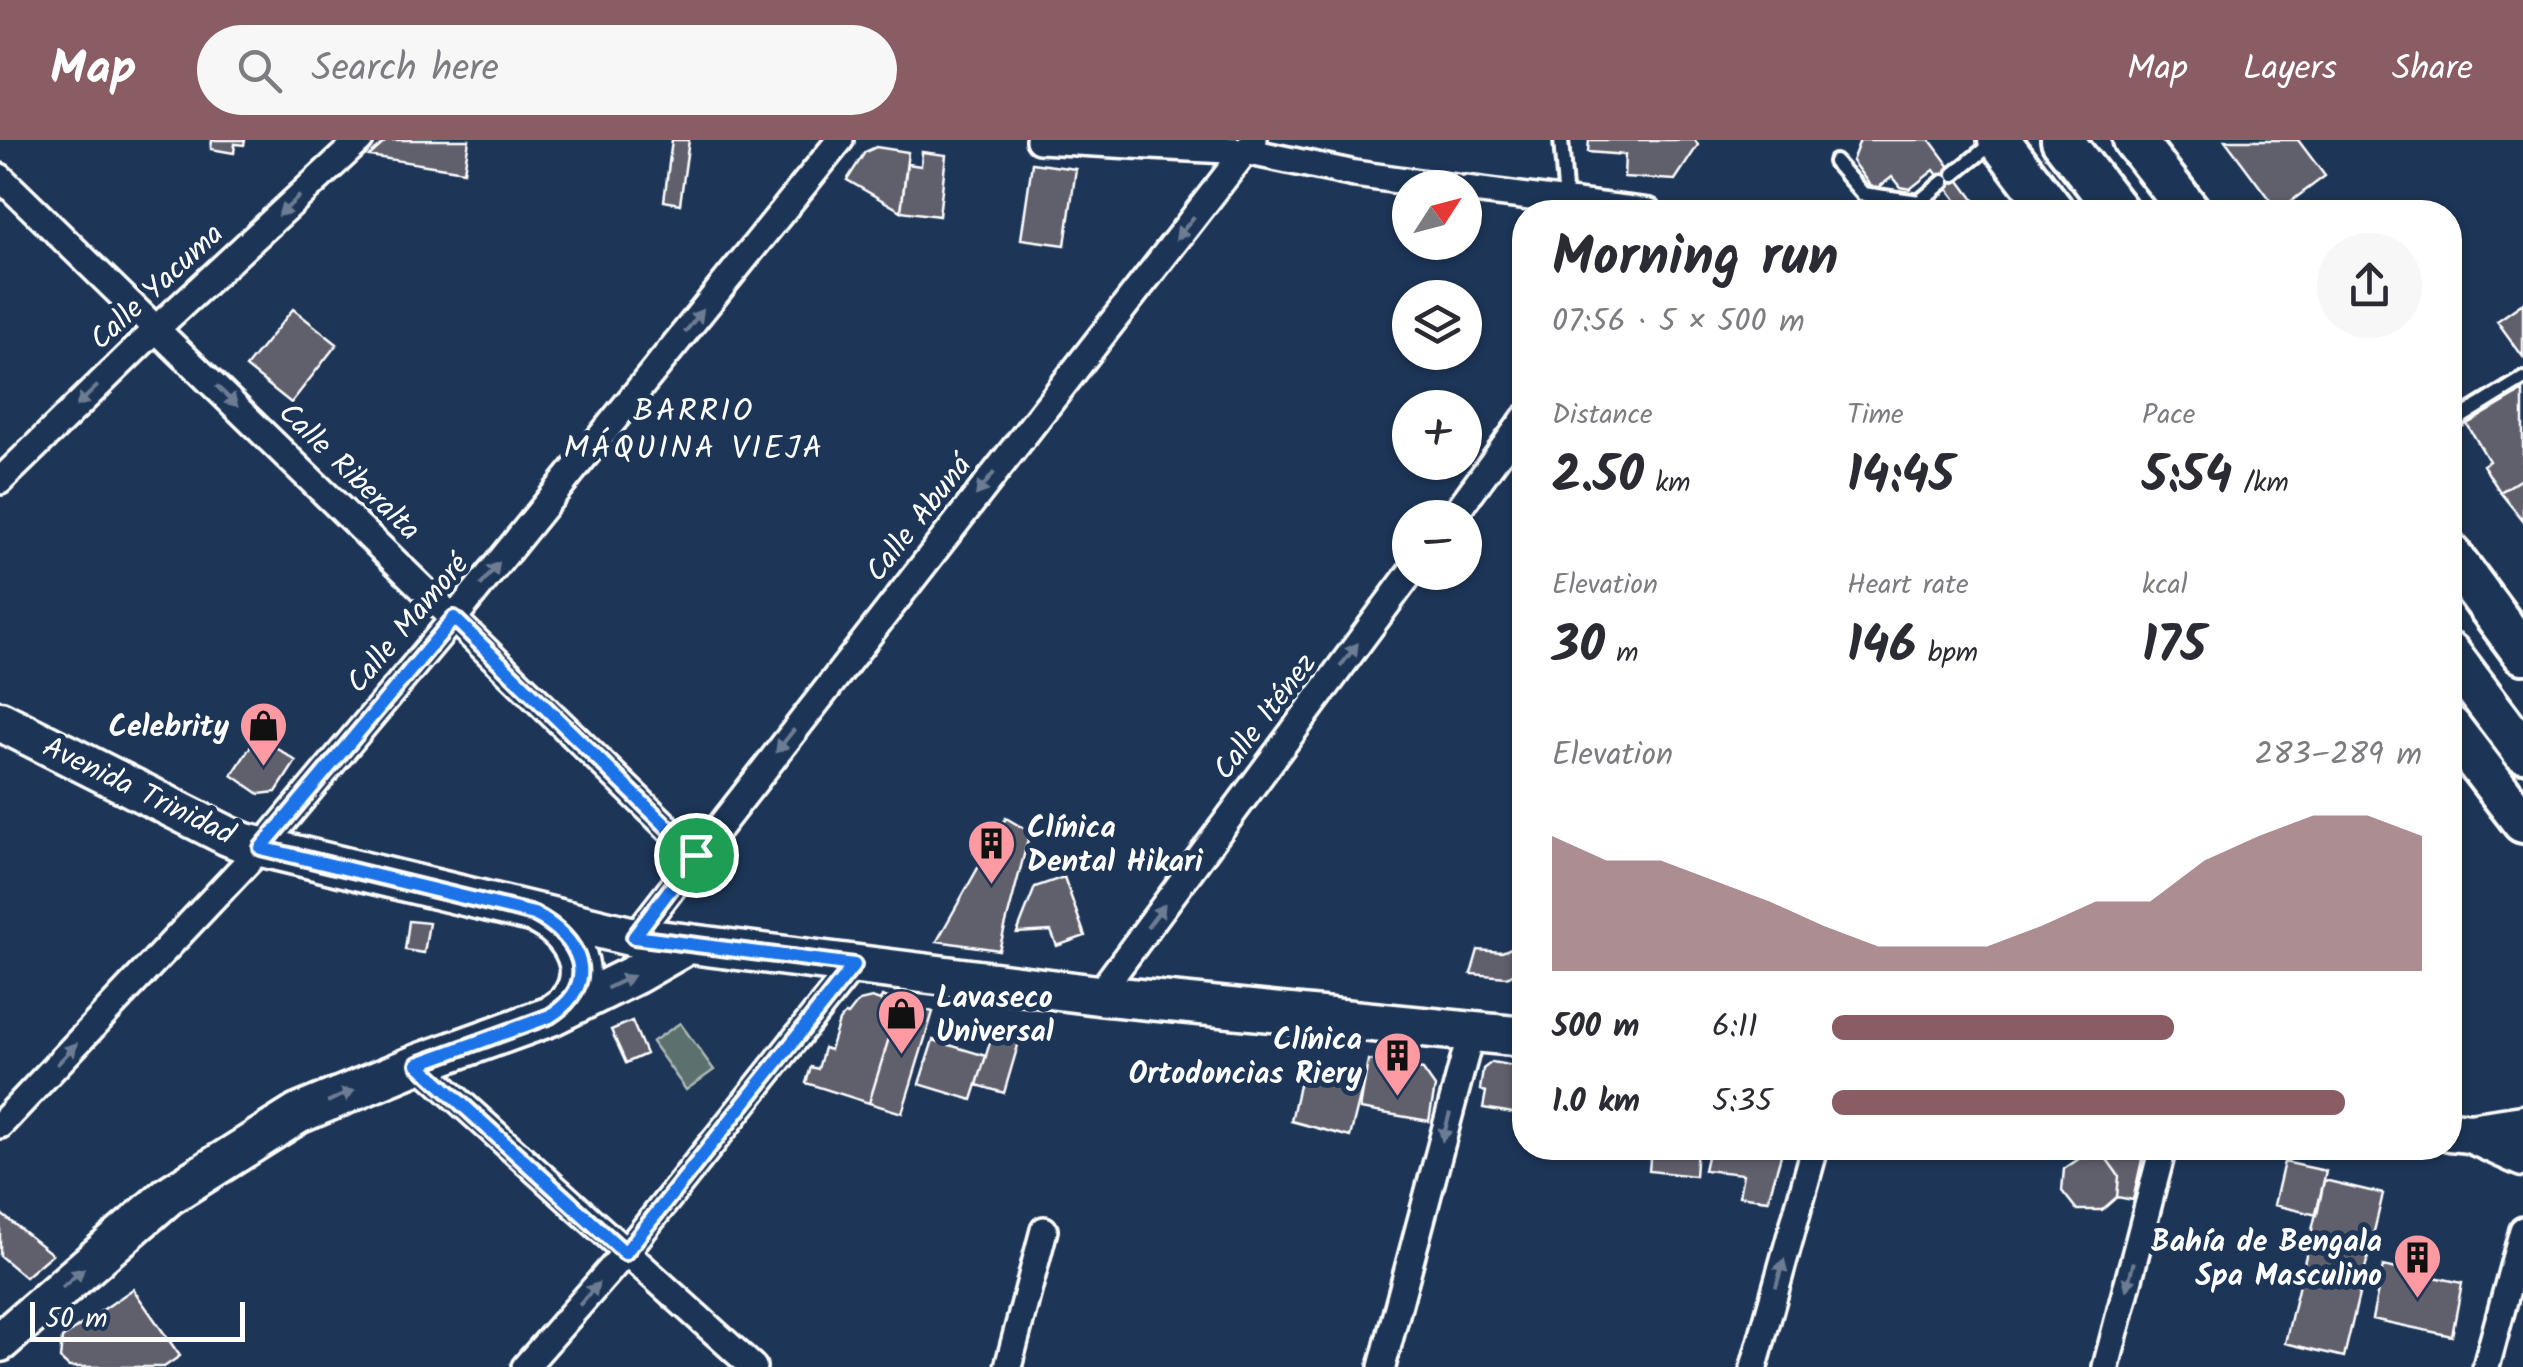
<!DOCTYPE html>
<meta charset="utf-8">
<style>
body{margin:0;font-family:Kalam,sans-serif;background:#f7f7f7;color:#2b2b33;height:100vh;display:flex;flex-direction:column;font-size:38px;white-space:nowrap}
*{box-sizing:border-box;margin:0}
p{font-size:32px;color:#7c7c81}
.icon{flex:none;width:55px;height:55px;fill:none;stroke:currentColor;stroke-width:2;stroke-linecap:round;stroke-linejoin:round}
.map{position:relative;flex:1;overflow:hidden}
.panel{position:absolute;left:1512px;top:60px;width:950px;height:960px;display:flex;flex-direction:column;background:#fff;border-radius:40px;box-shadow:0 2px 8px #0004}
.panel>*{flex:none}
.needle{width:65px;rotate:54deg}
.tools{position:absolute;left:1392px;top:30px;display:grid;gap:20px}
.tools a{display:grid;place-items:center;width:90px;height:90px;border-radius:50%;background:#fff;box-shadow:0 2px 8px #0004;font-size:50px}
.scale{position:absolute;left:30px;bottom:25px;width:215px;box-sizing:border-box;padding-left:10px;border:5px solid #fff;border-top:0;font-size:28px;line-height:35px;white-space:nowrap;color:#fff;-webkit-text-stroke:8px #1d3557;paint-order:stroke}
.pin{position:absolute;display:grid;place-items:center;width:85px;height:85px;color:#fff;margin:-42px;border:5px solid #fff;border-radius:50%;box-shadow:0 2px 10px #0007}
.round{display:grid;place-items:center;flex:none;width:105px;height:105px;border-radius:52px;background:#f7f7f7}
.summary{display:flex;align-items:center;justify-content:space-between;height:170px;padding:0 40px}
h1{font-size:55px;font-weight:700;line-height:75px}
.metrics{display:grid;grid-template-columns:repeat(3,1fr);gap:15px;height:170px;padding:10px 40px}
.metrics div{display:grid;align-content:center}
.metrics b{font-size:50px;font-weight:700}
.metrics small{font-size:28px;font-weight:400}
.metrics p{font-size:28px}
.chart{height:280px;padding:20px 40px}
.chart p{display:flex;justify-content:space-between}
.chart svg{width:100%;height:180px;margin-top:10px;fill:#8a5d65;opacity:.7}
ul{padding:0 40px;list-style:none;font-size:32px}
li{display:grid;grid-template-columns:160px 120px 1fr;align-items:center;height:75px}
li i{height:25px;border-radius:12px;background:#8a5d65}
header{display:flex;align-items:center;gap:60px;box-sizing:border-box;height:140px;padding:0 50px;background:#8a5d65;color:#fff}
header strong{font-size:48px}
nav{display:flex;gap:55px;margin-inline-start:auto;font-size:35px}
.search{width:700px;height:90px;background:#f7f7f7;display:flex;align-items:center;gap:25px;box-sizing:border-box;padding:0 35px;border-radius:55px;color:#7c7c81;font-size:38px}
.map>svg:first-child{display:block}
.green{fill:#5b716d;stroke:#adb8b6;stroke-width:2.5}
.building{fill:#615f6c;stroke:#fff;stroke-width:2.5}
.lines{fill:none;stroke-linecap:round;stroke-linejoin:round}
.service-casing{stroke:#fff;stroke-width:20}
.minor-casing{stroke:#fff;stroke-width:32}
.secondary-casing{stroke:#fff;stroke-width:45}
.primary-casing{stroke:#fff;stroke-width:48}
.service{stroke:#1d3557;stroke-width:12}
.minor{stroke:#1d3557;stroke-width:25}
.secondary{stroke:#1d3557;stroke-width:38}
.primary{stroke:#1d3557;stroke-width:40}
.oneway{fill:#6c7c92}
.route-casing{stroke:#fff;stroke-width:20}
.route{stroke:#1a73e8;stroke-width:12}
.labels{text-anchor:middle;stroke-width:10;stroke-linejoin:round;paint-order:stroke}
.street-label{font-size:30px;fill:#fff;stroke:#1d3557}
.poi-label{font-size:30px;font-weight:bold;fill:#fff;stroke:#1d3557;text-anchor:end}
.neighbourhood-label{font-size:32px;letter-spacing:2.5px;fill:#fff;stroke:#1d3557}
</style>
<header>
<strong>Map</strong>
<div class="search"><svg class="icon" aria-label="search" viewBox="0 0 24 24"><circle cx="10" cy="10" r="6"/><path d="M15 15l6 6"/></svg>Search here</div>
<nav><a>Map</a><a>Layers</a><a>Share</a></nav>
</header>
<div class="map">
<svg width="2523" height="1227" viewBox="0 0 2523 1227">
<rect width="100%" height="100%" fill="#1d3557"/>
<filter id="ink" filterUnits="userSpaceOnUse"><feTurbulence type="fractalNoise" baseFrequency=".01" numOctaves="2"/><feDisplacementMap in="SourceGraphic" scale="20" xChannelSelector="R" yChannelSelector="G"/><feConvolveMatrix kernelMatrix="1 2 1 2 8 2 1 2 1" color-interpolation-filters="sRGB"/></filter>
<g filter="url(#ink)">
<!-- green -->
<path class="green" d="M680,883L714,930L686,950L652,902Z"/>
<!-- building -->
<path class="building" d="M212,0H245L244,5L235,4L234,13L211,9Z
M387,0H469L464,31L369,16Z
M672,0H689L680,64L664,61Z
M1589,0H1695L1698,5L1675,40L1624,37L1625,15L1588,12Z
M1860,0H1930L1983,72H1965L1934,30L1910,49L1900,47L1892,37L1874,51L1852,21Z
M2225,0H2298L2325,36L2278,71Z
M876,7L908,12L901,71L847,40L865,12Z
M922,12L946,15L939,76L901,71L907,24L921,26Z
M1032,23L1076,29L1065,105L1021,99Z
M2523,163V217L2497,181Z
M293,169L337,204L291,263L246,227Z
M2523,251V338L2500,352L2483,325L2489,321L2467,284Z
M2523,338V381L2500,352Z
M258,595L296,621L276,652L259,654L232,635Z
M1006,678L1030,692L999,810L937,801Z
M1064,737L1085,796L1057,806L1051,791L1017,793L1035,747Z
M409,781L429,783L424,813L405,810Z
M1525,795V827L1507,837L1471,834L1478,810L1502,812L1516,806Z
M882,856L900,862L869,963L806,943L811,927L818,929L824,908L830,910L839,881L845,874L848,875L859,861L872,858L880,861Z
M900,862L933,872L902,973L869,963Z
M632,881L646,914L626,923L611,890Z
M995,886L1021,895L1004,953L977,945Z
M933,900L986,916L972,960L919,944Z
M1368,920L1423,930L1435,947L1429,981L1360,969Z
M1492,922L1525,928V975L1483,968L1486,952L1480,950L1483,929Z
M1303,927L1366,933L1350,997L1291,981Z
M1651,1008H1697L1695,1036L1649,1031Z
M1709,1008H1783L1768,1060L1739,1056L1743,1034L1704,1030Z
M2084,1008H2132L2142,1020L2133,1060L2117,1057L2119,1036L2106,1018L2083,1016Z
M2083,1016L2106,1018L2119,1036L2117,1057L2102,1070H2077L2062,1051L2064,1029Z
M2284,1022L2326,1031L2317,1075L2274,1065Z
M2324,1040L2383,1054L2344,1217L2285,1203Z
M0,1073L52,1114L25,1137L0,1116Z
M2383,1126L2462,1143L2452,1196L2372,1179Z
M133,1149L180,1216L164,1227H69L60,1219L62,1198Z"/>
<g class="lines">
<defs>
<path id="service" d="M1561,0L1566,62
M1835,22L1863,54L1919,62L1943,42
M1954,34L1995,1
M2450,284L2523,239"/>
<path id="minor" d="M1039,0L1245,11L1355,34L1456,48
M0,37L696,715
M1465,49L1649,72
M0,341L157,188L360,0
M1452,378L1525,278
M634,797L1254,0
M1098,855L1411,432
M418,924L753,1227
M0,985L261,708L454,478L840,0
M525,1227L625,1113L854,825
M1008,1227L1044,1090
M1382,1227L1471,893
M1754,1227L1815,1008
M2106,1227L2163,1008
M2486,1227L2523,1090"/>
<path id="secondary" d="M0,581L228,696L245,703L634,797L1098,855L1525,897
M541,777C579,797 598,845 556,872
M2450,991L2470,993L2523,985
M2470,993L2523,1017
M0,1202L168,1056L298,974L418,924L551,876L636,834L688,804"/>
<path id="primary" d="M1999,0L2054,72
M2062,0L2118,72
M2134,0L2190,72
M2450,414L2523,513
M2450,514L2523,611
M2450,587L2523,682"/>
</defs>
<!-- service casing -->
<use href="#service" class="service-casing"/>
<!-- minor casing -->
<use href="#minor" class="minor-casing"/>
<!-- secondary casing -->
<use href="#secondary" class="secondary-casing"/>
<!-- primary casing -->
<use href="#primary" class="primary-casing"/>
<!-- service -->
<use href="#service" class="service"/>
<!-- minor -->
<use href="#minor" class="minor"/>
<!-- secondary -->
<use href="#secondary" class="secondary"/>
<!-- primary -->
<use href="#primary" class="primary"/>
</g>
<!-- one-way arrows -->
<defs><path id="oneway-solid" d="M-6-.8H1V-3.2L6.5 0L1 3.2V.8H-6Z" transform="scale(2.5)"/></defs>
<g class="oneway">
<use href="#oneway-solid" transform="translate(289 66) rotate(137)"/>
<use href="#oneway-solid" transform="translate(1185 88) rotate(128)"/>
<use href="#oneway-solid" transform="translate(694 181) rotate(-51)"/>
<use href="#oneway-solid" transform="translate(87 256) rotate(136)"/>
<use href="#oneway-solid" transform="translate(227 256) rotate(44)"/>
<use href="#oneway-solid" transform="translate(985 344) rotate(128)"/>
<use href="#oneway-solid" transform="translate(490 434) rotate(-51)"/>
<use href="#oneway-solid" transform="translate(1349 515) rotate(-53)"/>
<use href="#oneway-solid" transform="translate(785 601) rotate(128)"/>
<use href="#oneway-solid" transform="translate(1156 776) rotate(-53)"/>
<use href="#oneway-solid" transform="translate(620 842) rotate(-26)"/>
<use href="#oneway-solid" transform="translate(67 914) rotate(-47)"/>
<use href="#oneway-solid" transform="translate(341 956) rotate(-23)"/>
<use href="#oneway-solid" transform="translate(1446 987) rotate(105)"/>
<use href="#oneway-solid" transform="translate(1780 1133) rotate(-74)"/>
<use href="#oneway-solid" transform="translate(2130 1136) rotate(105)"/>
<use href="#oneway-solid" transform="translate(73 1138) rotate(-41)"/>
<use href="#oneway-solid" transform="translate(589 1154) rotate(-49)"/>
</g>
</g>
<g class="lines" filter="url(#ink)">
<defs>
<path id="route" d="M454,478L696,715L634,797L854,825L625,1113L418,924L550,876C602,843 581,798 534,774L261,708Z"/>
</defs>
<!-- route casing -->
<use href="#route" class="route-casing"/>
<!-- route -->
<use href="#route" class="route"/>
</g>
<!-- icons -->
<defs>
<symbol id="shop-pin" viewBox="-11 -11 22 30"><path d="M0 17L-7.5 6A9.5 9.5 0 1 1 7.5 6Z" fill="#ff9aa2" stroke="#1d3557"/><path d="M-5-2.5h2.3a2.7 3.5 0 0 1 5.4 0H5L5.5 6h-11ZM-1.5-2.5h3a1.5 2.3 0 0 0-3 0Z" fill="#111"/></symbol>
<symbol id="building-pin" viewBox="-11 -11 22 30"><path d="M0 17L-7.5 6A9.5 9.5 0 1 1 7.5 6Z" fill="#ff9aa2" stroke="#1d3557"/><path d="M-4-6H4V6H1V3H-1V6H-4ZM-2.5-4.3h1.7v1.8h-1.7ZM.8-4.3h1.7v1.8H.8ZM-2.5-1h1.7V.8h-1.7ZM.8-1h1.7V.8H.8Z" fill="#111"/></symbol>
</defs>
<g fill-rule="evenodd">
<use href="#shop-pin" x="236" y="558" width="55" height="75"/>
<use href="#building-pin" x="964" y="676" width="55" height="75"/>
<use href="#shop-pin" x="874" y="846" width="55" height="75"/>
<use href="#building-pin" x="1370" y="888" width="55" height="75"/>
<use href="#building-pin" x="2390" y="1090" width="55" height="75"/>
</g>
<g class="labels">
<!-- street labels -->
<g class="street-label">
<text transform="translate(156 146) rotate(-43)" y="10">Calle Yacuma</text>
<text transform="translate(350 331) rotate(44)" y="10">Calle Riberalta</text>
<text transform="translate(918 378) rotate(-52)" y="10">Calle Abuná</text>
<text transform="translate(407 483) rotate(-50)" y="10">Calle Mamoré</text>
<text transform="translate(1264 576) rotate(-53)" y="10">Calle Iténez</text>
<text transform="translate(139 650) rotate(26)" y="10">Avenida Trinidad</text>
</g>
<!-- poi labels -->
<g class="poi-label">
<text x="229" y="596">Celebrity</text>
<text x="1027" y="697" text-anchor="start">Clínica<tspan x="1027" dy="34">Dental Hikari</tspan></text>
<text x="936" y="867" text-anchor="start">Lavaseco<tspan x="936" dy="34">Universal</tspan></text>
<text x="1362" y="909">Clínica<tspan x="1362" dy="34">Ortodoncias Riery</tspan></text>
<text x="2382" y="1111">Bahía de Bengala<tspan x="2382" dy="34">Spa Masculino</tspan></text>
</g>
<!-- neighbourhood labels -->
<g class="neighbourhood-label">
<text x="694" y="281">BARRIO<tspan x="694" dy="37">MÁQUINA VIEJA</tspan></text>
</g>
</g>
</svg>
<div class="tools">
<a><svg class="needle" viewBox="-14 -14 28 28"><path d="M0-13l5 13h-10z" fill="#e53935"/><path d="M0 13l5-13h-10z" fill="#7c7c81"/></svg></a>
<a><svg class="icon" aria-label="layers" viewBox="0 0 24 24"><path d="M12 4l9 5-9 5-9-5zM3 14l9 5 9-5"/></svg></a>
<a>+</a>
<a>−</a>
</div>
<div class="scale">50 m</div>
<div class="pin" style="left:696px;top:715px;background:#1e9e55"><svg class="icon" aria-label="arrive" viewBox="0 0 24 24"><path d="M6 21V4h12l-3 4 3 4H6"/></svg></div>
<section class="panel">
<div class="summary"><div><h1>Morning run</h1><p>07:56 · 5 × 500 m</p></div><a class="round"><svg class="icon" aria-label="share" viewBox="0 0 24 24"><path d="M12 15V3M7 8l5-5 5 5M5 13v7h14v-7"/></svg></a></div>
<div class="metrics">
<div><p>Distance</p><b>2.50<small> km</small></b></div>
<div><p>Time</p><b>14:45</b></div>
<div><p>Pace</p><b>5:54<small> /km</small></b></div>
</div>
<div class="metrics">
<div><p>Elevation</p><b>30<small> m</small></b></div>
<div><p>Heart rate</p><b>146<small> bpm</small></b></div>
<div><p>kcal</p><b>175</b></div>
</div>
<div class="chart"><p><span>Elevation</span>283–289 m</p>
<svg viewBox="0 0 160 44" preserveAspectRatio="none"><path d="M0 44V11L10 17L20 17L30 22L40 27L50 33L60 38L70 38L80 38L90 33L100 27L110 27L120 17L130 11L140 6L150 6L160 11V44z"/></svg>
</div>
<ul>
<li><b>500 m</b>6:11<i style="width:58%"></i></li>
<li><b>1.0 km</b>5:35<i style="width:87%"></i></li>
</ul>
</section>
</div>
